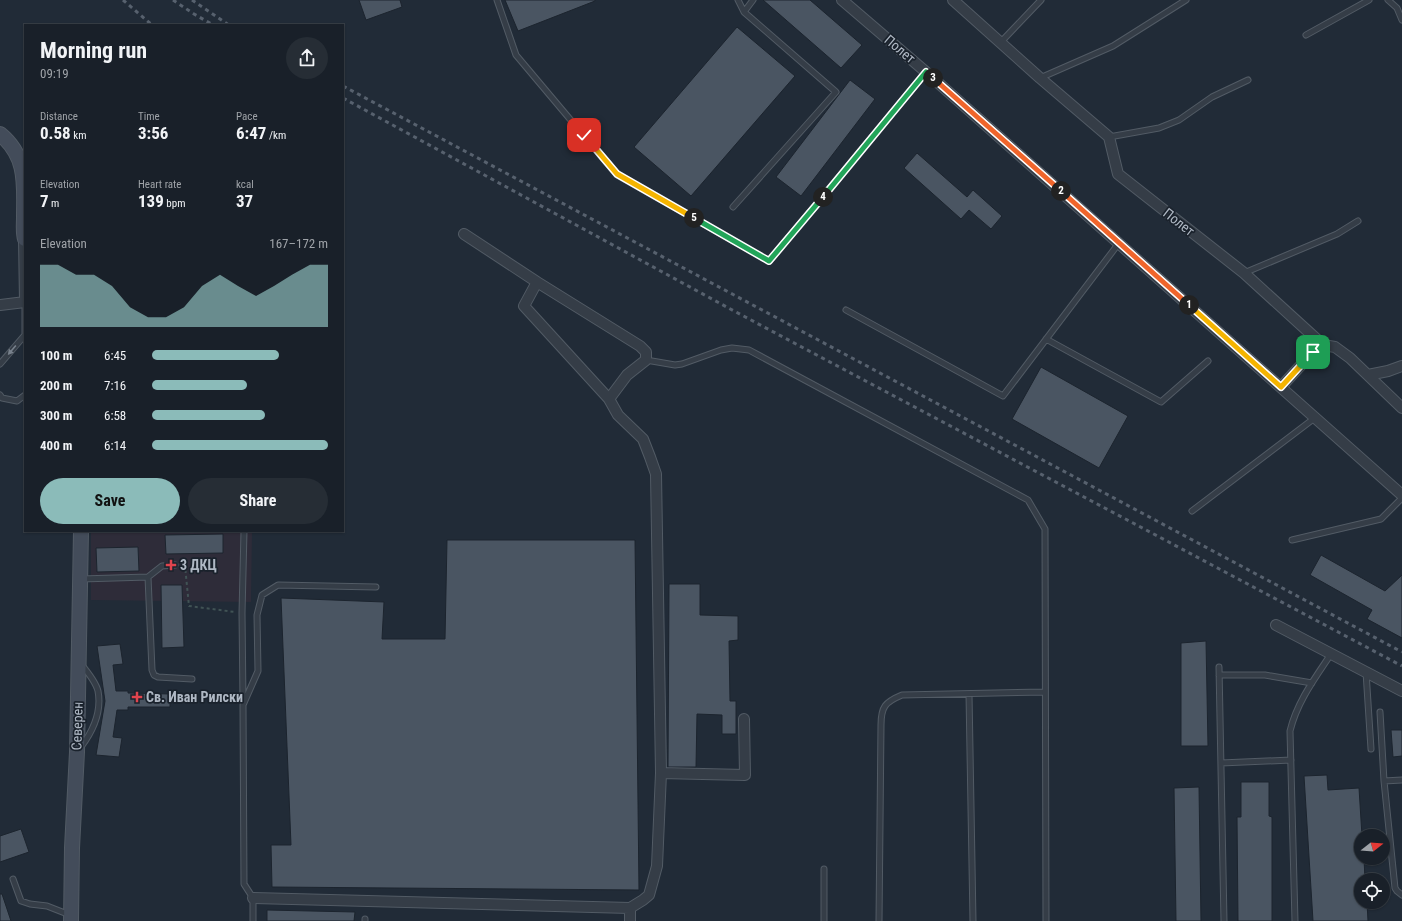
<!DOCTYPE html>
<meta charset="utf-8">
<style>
body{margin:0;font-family:"Roboto Condensed",sans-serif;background:#262d35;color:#f1f3f6;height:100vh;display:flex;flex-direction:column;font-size:15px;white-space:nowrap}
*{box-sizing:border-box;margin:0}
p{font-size:13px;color:#9fa3a8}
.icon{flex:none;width:22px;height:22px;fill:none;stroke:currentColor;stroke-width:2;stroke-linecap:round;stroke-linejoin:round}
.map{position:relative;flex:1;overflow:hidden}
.side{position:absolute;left:24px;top:24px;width:320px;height:508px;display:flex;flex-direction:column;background:#192029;border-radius:0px;box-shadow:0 1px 3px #0004,0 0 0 1px #373e46}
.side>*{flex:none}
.needle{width:26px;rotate:73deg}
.buttons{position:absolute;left:1354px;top:829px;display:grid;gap:8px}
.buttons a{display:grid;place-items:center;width:36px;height:36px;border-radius:50%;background:#192029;box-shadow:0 1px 3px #0004,0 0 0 1px #373e46;font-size:20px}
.pin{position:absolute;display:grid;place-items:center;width:34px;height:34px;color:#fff;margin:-17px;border-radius:8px;box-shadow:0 2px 6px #0006}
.km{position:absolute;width:20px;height:20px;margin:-10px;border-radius:50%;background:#222;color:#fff;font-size:11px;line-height:20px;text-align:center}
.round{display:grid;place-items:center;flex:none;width:42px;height:42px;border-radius:21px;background:#262d35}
.overview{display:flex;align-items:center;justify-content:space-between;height:68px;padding:0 16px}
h1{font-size:22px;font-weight:700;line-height:30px}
.metrics{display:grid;grid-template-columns:repeat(3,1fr);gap:6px;height:68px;padding:4px 16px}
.metrics div{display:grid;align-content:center}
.metrics b{font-size:17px;font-weight:700}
.metrics small{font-size:11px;font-weight:400}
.metrics p{font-size:11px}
.chart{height:112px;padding:8px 16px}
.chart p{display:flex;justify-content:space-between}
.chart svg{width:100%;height:72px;margin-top:4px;fill:#8bbbb9;opacity:.7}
.action{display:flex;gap:8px;margin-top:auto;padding:8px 16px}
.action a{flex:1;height:46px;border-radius:24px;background:#8bbbb9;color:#111;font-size:16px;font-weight:700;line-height:46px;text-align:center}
.action a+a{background:#262d35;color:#f1f3f6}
ul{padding:0 16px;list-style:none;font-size:13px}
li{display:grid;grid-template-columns:64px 48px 1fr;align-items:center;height:30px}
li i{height:10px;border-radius:5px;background:#8bbbb9}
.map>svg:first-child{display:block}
.medical{fill:#2e2c39}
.building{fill:#4a5562;stroke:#1c242e}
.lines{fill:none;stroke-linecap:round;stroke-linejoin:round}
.lane-casing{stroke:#525b65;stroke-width:7}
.street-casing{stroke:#525b65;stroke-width:12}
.secondary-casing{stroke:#525b65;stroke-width:16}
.path{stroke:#415355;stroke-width:2;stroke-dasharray:3 3;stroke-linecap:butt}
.lane{stroke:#353d47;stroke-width:5}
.street{stroke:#353d47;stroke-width:10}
.secondary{stroke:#434c5a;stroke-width:14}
.rail{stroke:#57616e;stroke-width:3;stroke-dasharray:4 4;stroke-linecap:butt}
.oneway{fill:#78818c}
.split-1-casing{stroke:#fff;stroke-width:8}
.split-2-casing{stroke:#fff;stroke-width:8}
.split-3-casing{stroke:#fff;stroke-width:8}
.split-4-casing{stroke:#fff;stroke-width:8}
.split-5-casing{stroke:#fff;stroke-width:8}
.split-6-casing{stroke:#fff;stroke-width:8}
.split-1{stroke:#f5b400;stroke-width:5}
.split-2{stroke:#f0652b;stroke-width:5}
.split-3{stroke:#f0652b;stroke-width:5}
.split-4{stroke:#22a559;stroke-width:5}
.split-5{stroke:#22a559;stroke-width:5}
.split-6{stroke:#f5b400;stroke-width:5}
.health-dot{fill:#e0444e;stroke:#1a222c;stroke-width:1.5}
.labels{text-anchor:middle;stroke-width:3.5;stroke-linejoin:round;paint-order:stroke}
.street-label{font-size:14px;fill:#afb8c4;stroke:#1a222c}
.poi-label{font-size:14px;font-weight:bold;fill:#afb8c4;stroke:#1a222c;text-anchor:start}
</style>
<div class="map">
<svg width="1402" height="921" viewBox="0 0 1402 921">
<rect width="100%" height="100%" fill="#212b37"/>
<!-- medical -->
<path class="medical" d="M91,531H252L251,602L91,600Z"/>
<!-- building -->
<path class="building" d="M359,0H400L402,7L366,20Z
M505,0H595V1L518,31Z
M763,0H810L862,45L841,68Z
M737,27L795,76L691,196L634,147Z
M850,80L875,99L801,196L776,177Z
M917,153L967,197L973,190L1002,216L991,229L969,210L961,219L904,168Z
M1041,367L1128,416L1099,468L1012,419Z
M223,534V553L166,554L165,535Z
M447,540H635L639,890L272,887L271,845H291L281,598L384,602L382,639H445Z
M138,547L139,571L97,572L96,548Z
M1321,555L1385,591L1402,575V638L1367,619L1372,610L1310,575Z
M669,584H700V615L738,616V640L729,641L730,701H736V734H722V715L697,714L696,767H668Z
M161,585H182L184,647L162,648Z
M1206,641L1208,746H1181V643Z
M120,644L123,664L113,665L116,691H128V693L170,694V707H128V710H117L113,737L122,738L119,757L96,755L105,701L97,646Z
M1391,730H1402V756L1393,757Z
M1327,775L1328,790L1359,788L1362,836H1361V858H1364L1365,880H1361V902H1367L1368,921H1313L1304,776Z
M1241,782H1269V816L1272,817V921H1238L1237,817H1241Z
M1199,787L1201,921H1176L1174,788Z
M21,829L29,852L0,862V836Z
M0,894H2L11,921H0Z
M267,910L355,912L354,921H267Z"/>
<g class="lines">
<defs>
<path id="lane" d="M497,0L516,55L617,175L769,261L926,72
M738,0L744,12
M1388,0L1397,8L1402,20
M1306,35L1369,0
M1000,43L1041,0
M1040,78L1113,46L1186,0
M1109,137L1159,128L1179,120L1212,97L1248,80
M733,207L836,92L744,12L753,0
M1244,273L1337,234L1358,221
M25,302V337
M846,310L1003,396L1119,243
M1046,339L1161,402L1208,361
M646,360L675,365L682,364L721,350L732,348L749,350L1028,500L1045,529L1046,921
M0,364L24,336
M0,395L2,398L17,401L25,395
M1192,511L1316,417
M1292,540L1381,519L1402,498
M148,577L162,566L175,565
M81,579L148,577L152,670L154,675L158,677L192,679
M1219,667L1224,921
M1366,672L1371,749
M1219,675H1265L1312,683
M969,694L973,921
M243,702L242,613L244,531
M1380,712L1384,781L1402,780
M81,747C93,731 102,712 98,691C96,683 86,670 81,664
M1221,763L1291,760
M1384,781L1395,888L1397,891L1402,895
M13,879L21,901L30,904L47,906L70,915
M365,919V921
M253,921V898L244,884L243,705L258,671L257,615L262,595L278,585L376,587
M824,921V869
M879,921L881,725C881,707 885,702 902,695L1045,692
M1295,921L1290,731C1297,702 1315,678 1331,654"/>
<path id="street" d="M842,0L926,72L1402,495
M953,0L1040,78L1109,137L1118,174L1244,273L1323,345
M464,234L537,282L524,306L609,399L618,415L643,439L650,457L656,474L661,773L657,866L649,895L643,900L630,908V921
M537,282L640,346L646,352V360L627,375L609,399
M0,305L25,302L24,238
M1368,375L1388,371L1402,366
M1281,387L1313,352L1323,345L1335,347L1350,358L1402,408
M1276,625L1402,691
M661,773L745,775L744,719
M253,898L630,908"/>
<path id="secondary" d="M0,134C28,157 24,185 24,217C24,225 23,233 25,239
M71,921L72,848L77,752L81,531"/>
</defs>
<!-- lane casing -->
<use href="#lane" class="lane-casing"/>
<!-- street casing -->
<use href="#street" class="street-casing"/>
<!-- secondary casing -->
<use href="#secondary" class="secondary-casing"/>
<!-- path -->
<path class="path" d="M183,566H185L189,606L235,612"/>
<!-- lane -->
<use href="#lane" class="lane"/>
<!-- street -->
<use href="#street" class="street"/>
<!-- secondary -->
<use href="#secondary" class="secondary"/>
<!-- rail -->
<path class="rail" d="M123,0L152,25
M173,0L194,14L213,25
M192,0L229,25
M343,86L1402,652
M343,98L734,311L1402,666
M343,163V164"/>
</g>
<!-- one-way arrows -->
<defs><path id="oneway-solid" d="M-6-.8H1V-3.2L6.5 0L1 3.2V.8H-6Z"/></defs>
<use class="oneway" href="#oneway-solid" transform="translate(12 350) rotate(130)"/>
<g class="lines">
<defs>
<path id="split-1" d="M1189,305L1281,387L1313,352"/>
<path id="split-2" d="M1061,191L1189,305"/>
<path id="split-3" d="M933,78L1061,191"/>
<path id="split-4" d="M823,197L926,72L933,78"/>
<path id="split-5" d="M694,218L769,261L823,197"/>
<path id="split-6" d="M584,135L617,174L694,218"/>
</defs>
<!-- split-1 casing -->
<use href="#split-1" class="split-1-casing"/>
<!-- split-2 casing -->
<use href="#split-2" class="split-2-casing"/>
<!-- split-3 casing -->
<use href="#split-3" class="split-3-casing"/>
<!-- split-4 casing -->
<use href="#split-4" class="split-4-casing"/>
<!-- split-5 casing -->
<use href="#split-5" class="split-5-casing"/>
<!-- split-6 casing -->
<use href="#split-6" class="split-6-casing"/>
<!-- split-1 -->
<use href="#split-1" class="split-1"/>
<!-- split-2 -->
<use href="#split-2" class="split-2"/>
<!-- split-3 -->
<use href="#split-3" class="split-3"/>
<!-- split-4 -->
<use href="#split-4" class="split-4"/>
<!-- split-5 -->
<use href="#split-5" class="split-5"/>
<!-- split-6 -->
<use href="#split-6" class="split-6"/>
</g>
<!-- markers -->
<g class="health-dot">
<path d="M169 559h4v4h4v4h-4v4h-4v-4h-4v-4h4z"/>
<path d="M135 691h4v4h4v4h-4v4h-4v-4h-4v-4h4z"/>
</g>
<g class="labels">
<!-- street labels -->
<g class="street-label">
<text transform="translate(900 49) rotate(40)" y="5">Полет</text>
<text transform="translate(1179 222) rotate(38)" y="5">Полет</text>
<text transform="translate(77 726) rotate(-88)" y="5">Северен</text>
</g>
<!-- poi labels -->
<g class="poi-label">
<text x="180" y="570">3 ДКЦ</text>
<text x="146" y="702">Св. Иван Рилски</text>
</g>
</g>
</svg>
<div class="buttons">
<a><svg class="needle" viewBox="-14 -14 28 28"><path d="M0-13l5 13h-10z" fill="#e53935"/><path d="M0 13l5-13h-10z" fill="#9fa3a8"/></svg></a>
<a><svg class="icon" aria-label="locate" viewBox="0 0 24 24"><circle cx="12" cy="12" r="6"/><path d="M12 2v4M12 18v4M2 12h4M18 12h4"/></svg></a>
</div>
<div class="pin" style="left:1313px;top:352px;background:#1e9e55"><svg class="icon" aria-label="arrive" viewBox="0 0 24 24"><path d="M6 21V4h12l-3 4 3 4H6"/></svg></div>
<div class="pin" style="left:584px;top:135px;background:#d93025"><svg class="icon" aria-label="check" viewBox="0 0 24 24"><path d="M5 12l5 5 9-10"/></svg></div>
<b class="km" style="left:1189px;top:305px">1</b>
<b class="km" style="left:1061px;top:191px">2</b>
<b class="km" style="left:933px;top:78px">3</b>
<b class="km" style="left:823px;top:197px">4</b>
<b class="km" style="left:694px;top:218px">5</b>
<section class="side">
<div class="overview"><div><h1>Morning run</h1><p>09:19</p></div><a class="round"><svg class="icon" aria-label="share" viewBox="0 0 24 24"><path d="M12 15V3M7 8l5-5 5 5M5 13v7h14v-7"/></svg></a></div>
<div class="metrics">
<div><p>Distance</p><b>0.58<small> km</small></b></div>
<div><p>Time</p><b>3:56</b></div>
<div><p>Pace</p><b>6:47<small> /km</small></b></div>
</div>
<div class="metrics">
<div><p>Elevation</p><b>7<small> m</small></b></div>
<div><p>Heart rate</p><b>139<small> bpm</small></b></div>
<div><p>kcal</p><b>37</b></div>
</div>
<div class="chart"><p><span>Elevation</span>167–172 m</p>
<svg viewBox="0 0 160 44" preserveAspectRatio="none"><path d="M0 44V6L10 6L20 12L30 12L40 19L50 32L60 38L70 38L80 32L90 19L100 12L110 19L120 25L130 19L140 12L150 6L160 6V44z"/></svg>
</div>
<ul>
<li><b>100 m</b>6:45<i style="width:72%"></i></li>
<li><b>200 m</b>7:16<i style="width:54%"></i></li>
<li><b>300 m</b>6:58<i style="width:64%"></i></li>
<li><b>400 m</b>6:14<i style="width:100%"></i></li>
</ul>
<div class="action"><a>Save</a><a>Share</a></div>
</section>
</div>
